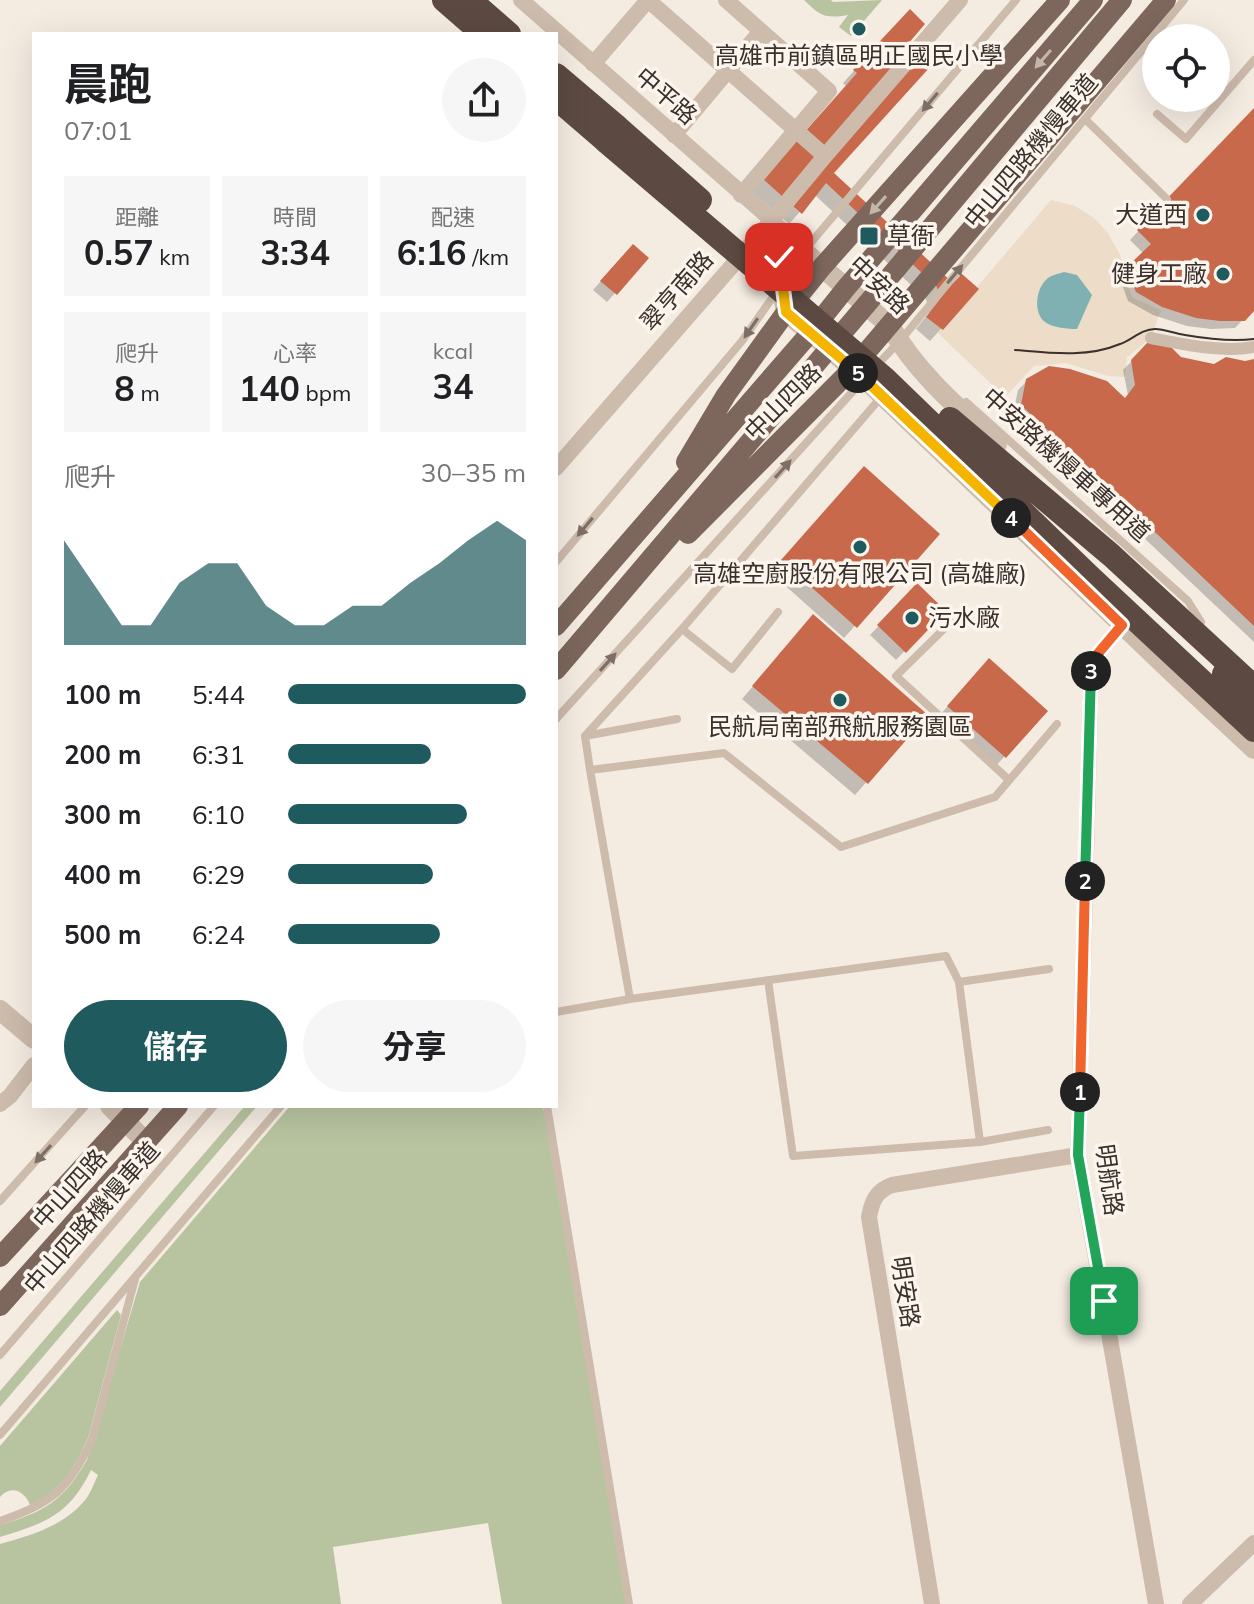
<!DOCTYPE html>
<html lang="zh-TW">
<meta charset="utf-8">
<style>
body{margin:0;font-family:Mulish,"Noto Sans TC",sans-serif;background:#f6f6f6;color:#202124;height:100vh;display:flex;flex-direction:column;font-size:30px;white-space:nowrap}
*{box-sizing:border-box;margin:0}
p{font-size:26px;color:#757577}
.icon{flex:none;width:44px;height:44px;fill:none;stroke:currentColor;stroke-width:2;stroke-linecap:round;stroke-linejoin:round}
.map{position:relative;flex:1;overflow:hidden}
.details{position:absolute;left:32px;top:32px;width:526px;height:1076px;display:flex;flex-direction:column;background:#fff;border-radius:0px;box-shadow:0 8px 32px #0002}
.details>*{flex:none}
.buttons{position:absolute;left:1142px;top:24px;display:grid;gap:16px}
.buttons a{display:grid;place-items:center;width:88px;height:88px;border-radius:50%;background:#fff;box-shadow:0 8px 32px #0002;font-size:40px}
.pin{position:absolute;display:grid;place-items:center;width:68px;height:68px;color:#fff;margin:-34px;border-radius:16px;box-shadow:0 4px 12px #0006}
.km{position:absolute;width:40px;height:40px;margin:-20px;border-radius:50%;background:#222;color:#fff;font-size:22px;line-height:40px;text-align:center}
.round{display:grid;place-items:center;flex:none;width:84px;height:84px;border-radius:42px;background:#f6f6f6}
.head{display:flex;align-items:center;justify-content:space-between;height:136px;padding:0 32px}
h1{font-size:44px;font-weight:700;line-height:60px}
.figures{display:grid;grid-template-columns:repeat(3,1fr);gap:12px;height:136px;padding:8px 32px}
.figures div{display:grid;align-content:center;border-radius:0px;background:#f6f6f6;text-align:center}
.figures b{font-size:34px;font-weight:700}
.figures small{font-size:22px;font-weight:400}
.figures p{font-size:22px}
.chart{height:224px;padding:16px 32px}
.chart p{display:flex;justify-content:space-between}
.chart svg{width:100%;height:144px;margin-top:8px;fill:#1f5a5e;opacity:.7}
.cta{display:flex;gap:16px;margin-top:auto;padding:16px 32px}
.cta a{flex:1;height:92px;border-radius:48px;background:#1f5a5e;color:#fff;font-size:32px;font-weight:700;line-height:92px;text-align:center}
.cta a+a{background:#f6f6f6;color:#202124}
ul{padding:0 32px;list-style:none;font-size:26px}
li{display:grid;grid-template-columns:128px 96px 1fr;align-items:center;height:60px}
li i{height:20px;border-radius:10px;background:#1f5a5e}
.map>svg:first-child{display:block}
.green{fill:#b8c4a0}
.plaza{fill:#ecdcc8}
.water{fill:#7fb0b2}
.shadow{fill:#0003}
.building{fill:#c8694b}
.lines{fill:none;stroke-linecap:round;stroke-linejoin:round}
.service{stroke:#cdbbac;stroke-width:8}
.pedestrian{stroke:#cdbbac;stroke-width:12}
.minor{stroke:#cdbbac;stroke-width:16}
.tertiary{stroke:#cdbbac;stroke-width:20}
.primary{stroke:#7d675c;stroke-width:20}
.motorway{stroke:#5c4a42;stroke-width:24}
.tram{stroke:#3b302b;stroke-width:2}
.motorway-bridge{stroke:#5c4a42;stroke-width:24}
.oneway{fill:#c2b5ac}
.oneway2{fill:#7d6f65}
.split-1-casing{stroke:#fff;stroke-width:16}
.split-2-casing{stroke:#fff;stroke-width:16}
.split-3-casing{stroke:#fff;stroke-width:16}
.split-4-casing{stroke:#fff;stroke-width:16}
.split-5-casing{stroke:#fff;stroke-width:16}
.split-6-casing{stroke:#fff;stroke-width:16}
.split-1{stroke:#22a559;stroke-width:10}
.split-2{stroke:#f0652b;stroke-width:10}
.split-3{stroke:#22a559;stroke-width:10}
.split-4{stroke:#f0652b;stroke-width:10}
.split-5{stroke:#f5b400;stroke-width:10}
.split-6{stroke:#f5b400;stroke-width:10}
.poi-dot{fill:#1f5a5e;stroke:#fbf5ee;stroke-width:3}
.labels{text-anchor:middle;stroke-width:7;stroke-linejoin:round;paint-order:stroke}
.poi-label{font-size:24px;fill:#3b302b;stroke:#fbf5ee}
.street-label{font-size:24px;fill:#3b302b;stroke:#fbf5ee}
</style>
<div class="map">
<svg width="1254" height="1604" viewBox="0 0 1254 1604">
<rect width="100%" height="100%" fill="#f4ebe1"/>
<!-- green -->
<path class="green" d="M804,0H831L833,2L882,0L851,36L839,27L848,15C826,19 820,16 804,0Z
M245,1106H257L0,1407V1391Z
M290,1106H542L545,1114L627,1604H502L488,1523L333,1547L341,1604H0V1544C32,1535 64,1526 86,1499C91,1492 94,1483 98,1475L91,1470C69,1515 46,1523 0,1537V1525C46,1511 62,1502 87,1460L140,1282Z
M117,1310L121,1315L88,1438L79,1457L67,1477L49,1495L30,1505C25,1491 11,1484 0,1497V1446Z"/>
<!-- plaza -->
<path class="plaza" d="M1051,200L1075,206L1094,218L1108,233L1120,255L1127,285L1133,298L1161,310L1151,338L1127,357L1125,377L1108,376L1066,363L1034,366L1005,397L938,333Z"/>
<!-- water -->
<path class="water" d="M1064,272L1077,275L1092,295L1077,329C1068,329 1053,328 1045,322C1033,313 1036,289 1046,280C1050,275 1058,274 1064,272Z"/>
<!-- shadow -->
<path class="shadow" d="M898,23L904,45L831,173L953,285L977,289L930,341L916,329L929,313L926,299L815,195L789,224L752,192L846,86L843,83Z
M1254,110V308L1235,328L1211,329L1187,326L1153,315L1128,301L1123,287L1124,274L1144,254L1130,240Z
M624,255L646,258L607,302L593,290Z
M1148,345L1180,359L1214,366L1254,361V642L1013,414L1018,390L1027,381L1124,399L1128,395L1123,370Z
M853,480L937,534L844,638L771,573Z
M917,586L943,611L896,660L870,635Z
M802,629L925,715L855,795L742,699Z
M978,673L1045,712L993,769L937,718Z"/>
<!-- building -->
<path class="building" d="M910,9L925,24L907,45L930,67L834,173L953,283L962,274L979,289L943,330L926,317L940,299L937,287L826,183L802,214L763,179L857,73L853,70Z
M1254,108V311L1245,321H1220L1196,318L1162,307L1136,292L1130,278L1131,263L1151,244L1137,230Z
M633,244L649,258L617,295L600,281Z
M1147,343H1167L1181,357L1214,364L1226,357L1245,361L1254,359V626L1021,405L1026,379L1049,366L1070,369L1107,381L1125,398L1135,385L1131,360Z
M864,466L940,534L857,628L781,560Z
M917,583L946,611L906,653L877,625Z
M813,614L928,715L868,784L752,686Z
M989,658L1048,711L1006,758L947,706Z"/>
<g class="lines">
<!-- service -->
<path class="service" d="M1157,114L1186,139L1254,60
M1085,119L1167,199
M785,280L803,252L1016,0
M876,366L899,342L1184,0
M966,402L1188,601L1201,622
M556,562L742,341L777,291
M951,622L896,676L1009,780
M682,629L732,669L778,612
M556,719L864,379
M585,736L590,770L724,753L841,847L995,797L1057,724
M585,736L682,629L882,396
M585,736L677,719
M590,770L630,999
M768,980L793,1156L980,1142L1048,1130
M959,982L1049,969
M556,1012L630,999L946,956L959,982L980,1142
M547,1106L629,1604
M0,1201L85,1106
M0,1355L214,1106
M0,1435L281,1106
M0,1521C51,1504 70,1489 92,1439L135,1279"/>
<!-- pedestrian -->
<path class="pedestrian" d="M1151,338C1182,344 1222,353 1254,347"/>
<!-- minor -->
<path class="minor" d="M521,0L772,220L777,227
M648,0L825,156
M726,0L829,91L741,195
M593,64L648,0
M674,135L761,31
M556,468L772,220L825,156L960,0
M1122,625L1095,657L1091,669L1078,1155L1156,1604
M0,1104L10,1096L34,1065
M932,1604L869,1217C872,1201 876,1191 892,1185L1078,1155
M1190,1604L1254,1543"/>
<!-- tertiary -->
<path class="tertiary" d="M778,229L781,285L786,312L864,378L1177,677L1254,749
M778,229L890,326C916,372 958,408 997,444
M0,1010L34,1039
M110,1106L146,1142"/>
<!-- primary -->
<path class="primary" d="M686,462L726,395L786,312L822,267L1060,0
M688,534L852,369L1166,0
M556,626L810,333L846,288L1093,0
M556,670L866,305L1122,0
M0,1257L139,1106
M0,1306L178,1106"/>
<!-- motorway -->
<path class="motorway" d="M444,0L483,34
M470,0L509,34
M556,75L616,126
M556,98L607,142
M1224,674L1254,703"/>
<!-- tram -->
<path class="tram" d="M1015,350C1050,353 1087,358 1120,344C1132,340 1141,329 1155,329C1165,329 1175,334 1185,335C1208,339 1231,342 1254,339"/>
<!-- motorway-bridge -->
<path class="motorway-bridge" d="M616,126L700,200
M607,142L885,379L1091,578L1254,730
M950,419L1111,555L1254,687"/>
</g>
<!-- one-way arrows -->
<defs><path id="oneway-solid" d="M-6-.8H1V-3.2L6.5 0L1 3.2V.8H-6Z" transform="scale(2)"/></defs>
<g class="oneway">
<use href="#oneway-solid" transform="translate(1043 59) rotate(131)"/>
<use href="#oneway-solid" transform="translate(878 205) rotate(132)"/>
</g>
<g class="oneway2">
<use href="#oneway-solid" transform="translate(930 102) rotate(130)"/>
<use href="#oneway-solid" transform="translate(955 274) rotate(-50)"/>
<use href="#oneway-solid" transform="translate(751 328) rotate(125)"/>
<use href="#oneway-solid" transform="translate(783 469) rotate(-48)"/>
<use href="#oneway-solid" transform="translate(585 527) rotate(130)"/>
<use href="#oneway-solid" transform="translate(608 662) rotate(-48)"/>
<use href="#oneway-solid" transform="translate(43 1154) rotate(132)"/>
</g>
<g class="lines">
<defs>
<path id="split-1" d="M1080,1092L1078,1155L1104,1301"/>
<path id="split-2" d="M1080,1092L1085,881"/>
<path id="split-3" d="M1085,881L1091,671"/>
<path id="split-4" d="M1011,518L1122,625L1095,657L1091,671"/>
<path id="split-5" d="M858,373L1011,518"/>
<path id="split-6" d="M779,257L786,312L858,373"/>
</defs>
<!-- split-1 casing -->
<use href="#split-1" class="split-1-casing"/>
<!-- split-2 casing -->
<use href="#split-2" class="split-2-casing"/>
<!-- split-3 casing -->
<use href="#split-3" class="split-3-casing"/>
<!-- split-4 casing -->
<use href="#split-4" class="split-4-casing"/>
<!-- split-5 casing -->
<use href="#split-5" class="split-5-casing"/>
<!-- split-6 casing -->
<use href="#split-6" class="split-6-casing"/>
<!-- split-1 -->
<use href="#split-1" class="split-1"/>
<!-- split-2 -->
<use href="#split-2" class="split-2"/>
<!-- split-3 -->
<use href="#split-3" class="split-3"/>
<!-- split-4 -->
<use href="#split-4" class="split-4"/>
<!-- split-5 -->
<use href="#split-5" class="split-5"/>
<!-- split-6 -->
<use href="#split-6" class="split-6"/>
</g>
<!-- markers -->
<g class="poi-dot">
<circle cx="859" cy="29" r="8"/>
<circle cx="1203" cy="215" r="8"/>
<rect x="859" y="226" width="20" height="20" rx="4"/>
<circle cx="1223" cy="274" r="8"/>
<circle cx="860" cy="547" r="8"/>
<circle cx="912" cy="618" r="8"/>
<circle cx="840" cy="700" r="8"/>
</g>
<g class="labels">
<!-- poi labels -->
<g class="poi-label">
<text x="859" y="64">高雄市前鎮區明正國民小學</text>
<text x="1187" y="223" text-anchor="end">大道西</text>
<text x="887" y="244" text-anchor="start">草衙</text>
<text x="1207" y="282" text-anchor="end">健身工廠</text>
<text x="860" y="582">高雄空廚股份有限公司 (高雄廠)</text>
<text x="928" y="626" text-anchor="start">污水廠</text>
<text x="840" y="735">民航局南部飛航服務園區</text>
</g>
<!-- street labels -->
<g class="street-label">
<text transform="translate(666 96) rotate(41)" y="8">中平路</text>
<text transform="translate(1031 151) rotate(-50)" y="8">中山四路機慢車道</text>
<text transform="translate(879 285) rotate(43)" y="8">中安路</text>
<text transform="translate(677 291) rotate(-49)" y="8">翠亨南路</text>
<text transform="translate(783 402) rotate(-45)" y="8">中山四路</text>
<text transform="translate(1066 465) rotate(42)" y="8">中安路機慢車專用道</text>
<text transform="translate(1109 1180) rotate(82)" y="8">明航路</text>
<text transform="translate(70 1189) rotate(-48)" y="8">中山四路</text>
<text transform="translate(92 1218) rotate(-49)" y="8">中山四路機慢車道</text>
<text transform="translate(905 1292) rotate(81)" y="8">明安路</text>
</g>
</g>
</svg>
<div class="buttons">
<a><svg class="icon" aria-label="locate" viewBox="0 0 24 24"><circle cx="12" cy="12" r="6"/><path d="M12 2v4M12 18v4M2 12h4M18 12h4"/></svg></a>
</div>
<div class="pin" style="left:1104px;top:1301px;background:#1e9e55"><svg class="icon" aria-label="arrive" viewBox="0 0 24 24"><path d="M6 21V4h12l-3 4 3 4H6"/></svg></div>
<div class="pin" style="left:779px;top:257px;background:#d93025"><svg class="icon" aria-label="check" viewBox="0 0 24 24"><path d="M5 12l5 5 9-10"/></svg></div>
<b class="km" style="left:1080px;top:1092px">1</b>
<b class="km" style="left:1085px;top:881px">2</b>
<b class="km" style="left:1091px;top:671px">3</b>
<b class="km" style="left:1011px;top:518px">4</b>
<b class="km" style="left:858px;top:373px">5</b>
<section class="details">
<div class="head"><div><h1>晨跑</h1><p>07:01</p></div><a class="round"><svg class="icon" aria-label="share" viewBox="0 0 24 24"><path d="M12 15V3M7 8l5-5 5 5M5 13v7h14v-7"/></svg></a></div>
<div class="figures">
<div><p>距離</p><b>0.57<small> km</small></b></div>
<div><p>時間</p><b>3:34</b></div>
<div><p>配速</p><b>6:16<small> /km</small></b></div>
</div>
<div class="figures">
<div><p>爬升</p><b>8<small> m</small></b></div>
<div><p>心率</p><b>140<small> bpm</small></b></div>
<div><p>kcal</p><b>34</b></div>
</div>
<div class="chart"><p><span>爬升</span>30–35 m</p>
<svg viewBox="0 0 160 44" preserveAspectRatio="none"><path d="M0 44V12L10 25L20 38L30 38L40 25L50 19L60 19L70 32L80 38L90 38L100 32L110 32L120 25L130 19L140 12L150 6L160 12V44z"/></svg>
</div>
<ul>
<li><b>100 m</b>5:44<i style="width:100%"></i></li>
<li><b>200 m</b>6:31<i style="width:60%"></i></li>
<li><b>300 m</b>6:10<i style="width:75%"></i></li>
<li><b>400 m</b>6:29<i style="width:61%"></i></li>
<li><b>500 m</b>6:24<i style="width:64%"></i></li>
</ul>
<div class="cta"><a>儲存</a><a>分享</a></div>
</section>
</div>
